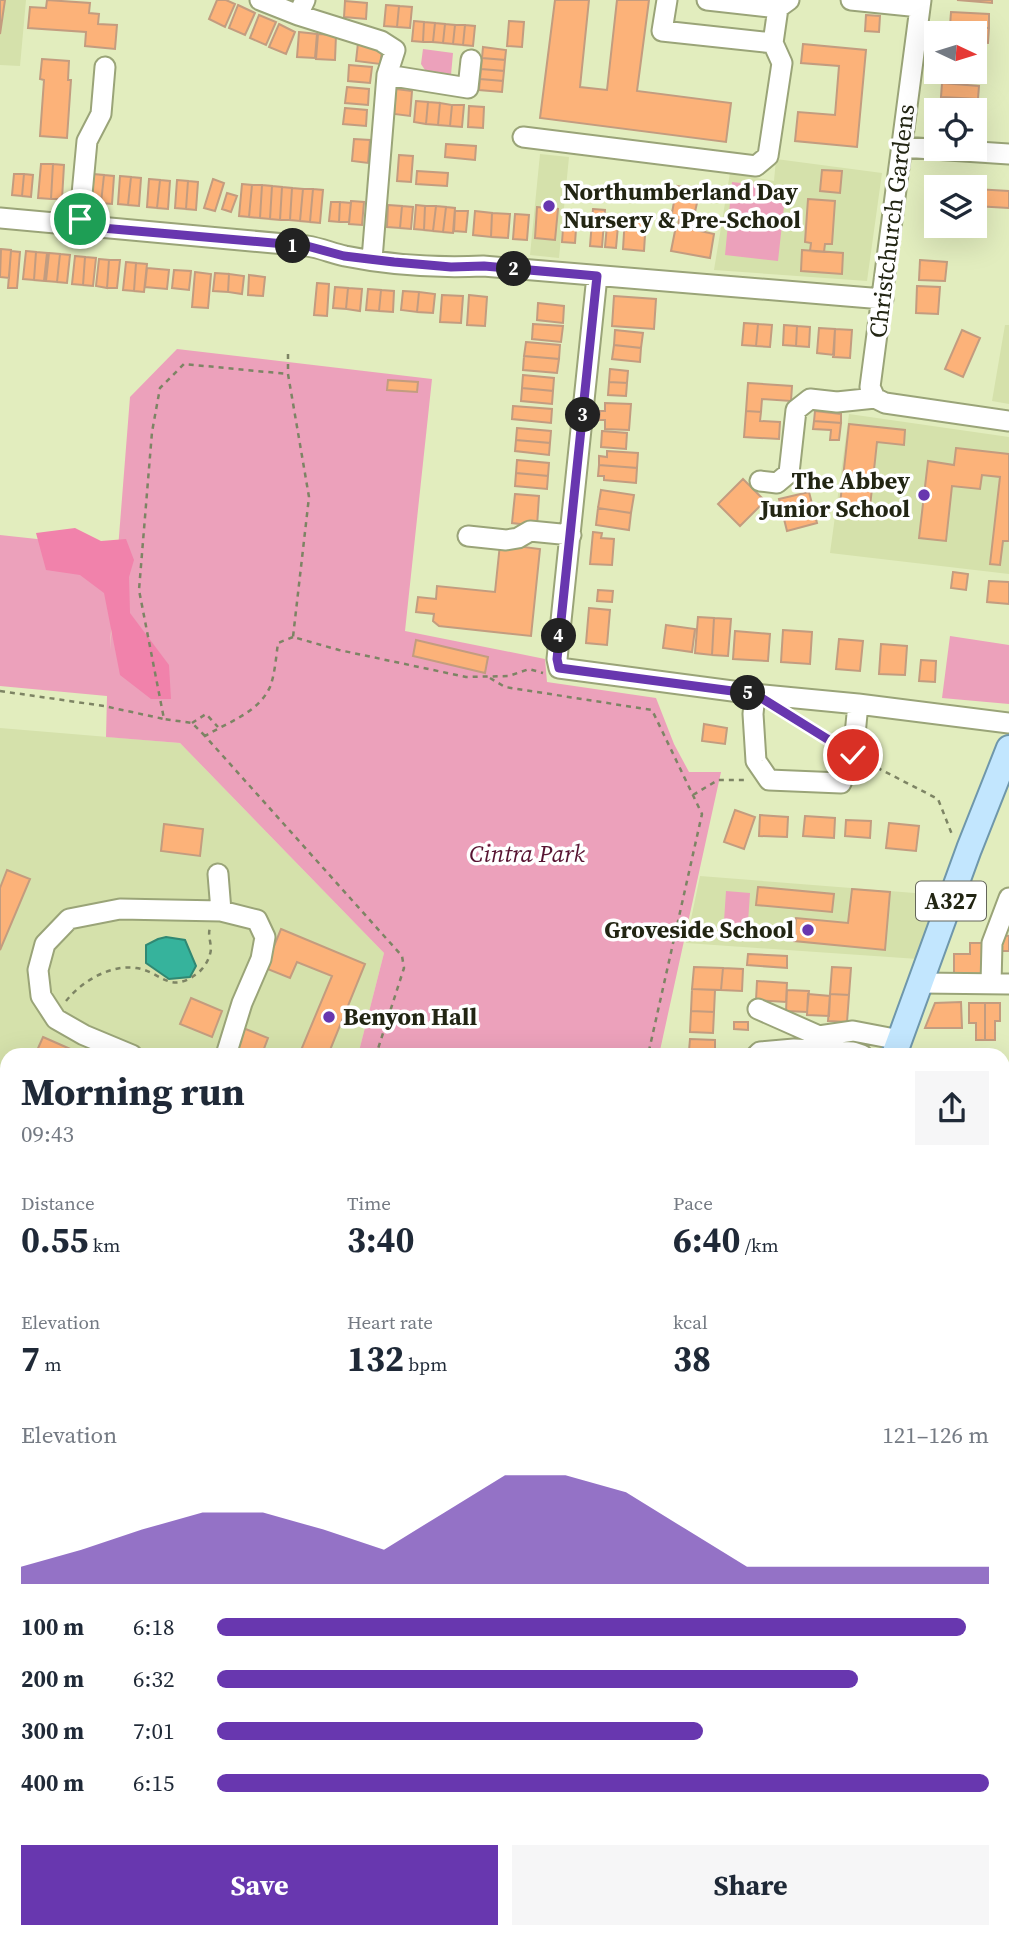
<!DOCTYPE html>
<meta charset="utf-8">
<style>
body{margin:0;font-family:"Source Serif 4",serif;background:#f6f6f7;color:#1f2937;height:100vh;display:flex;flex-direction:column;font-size:26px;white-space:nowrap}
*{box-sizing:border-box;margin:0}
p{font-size:23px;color:#747a83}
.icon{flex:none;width:38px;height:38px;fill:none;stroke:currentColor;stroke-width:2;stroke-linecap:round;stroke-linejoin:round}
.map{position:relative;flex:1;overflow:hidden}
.details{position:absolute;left:0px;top:1048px;width:1010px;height:891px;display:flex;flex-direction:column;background:#fff;border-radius:21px 21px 0 0;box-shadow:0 7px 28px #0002}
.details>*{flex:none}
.needle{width:46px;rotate:94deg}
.controls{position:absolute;left:924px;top:21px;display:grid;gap:14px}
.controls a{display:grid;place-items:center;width:63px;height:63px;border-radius:0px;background:#fff;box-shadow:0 7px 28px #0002;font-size:35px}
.pin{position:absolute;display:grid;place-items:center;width:60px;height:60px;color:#fff;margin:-30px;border:4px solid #fff;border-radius:50%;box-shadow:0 2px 7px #0007}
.km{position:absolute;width:35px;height:35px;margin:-18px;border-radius:50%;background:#222;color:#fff;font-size:19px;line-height:35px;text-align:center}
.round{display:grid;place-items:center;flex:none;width:74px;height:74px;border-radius:0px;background:#f6f6f7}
.head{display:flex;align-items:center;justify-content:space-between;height:119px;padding:0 21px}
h1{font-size:38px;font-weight:700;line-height:52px}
.figures{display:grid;grid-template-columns:repeat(3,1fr);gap:10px;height:119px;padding:7px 21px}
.figures div{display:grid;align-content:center}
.figures b{font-size:35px;font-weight:700}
.figures small{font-size:19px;font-weight:400}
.figures p{font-size:19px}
.chart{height:196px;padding:14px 21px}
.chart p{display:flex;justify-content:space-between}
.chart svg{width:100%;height:126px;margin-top:7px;fill:#6837af;opacity:.7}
.cta{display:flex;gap:14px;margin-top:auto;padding:14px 21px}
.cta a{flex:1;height:80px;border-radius:0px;background:#6837af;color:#fff;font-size:28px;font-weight:700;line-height:80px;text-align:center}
.cta a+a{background:#f6f6f7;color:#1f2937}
ul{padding:0 21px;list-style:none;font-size:23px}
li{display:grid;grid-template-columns:112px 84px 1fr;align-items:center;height:52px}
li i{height:18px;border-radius:9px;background:#6837af}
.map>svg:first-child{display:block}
.built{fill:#d5e1ab}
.green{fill:#eca1bb}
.forest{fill:#f182ab}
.water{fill:#36b39c;stroke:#308873;stroke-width:2}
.building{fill:#fcb279;stroke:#c39c7f;stroke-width:2}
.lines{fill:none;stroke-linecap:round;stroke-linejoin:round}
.minor-casing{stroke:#9aa478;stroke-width:23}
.major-casing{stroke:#6f97ab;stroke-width:28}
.path{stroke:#7d8464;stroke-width:2.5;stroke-dasharray:5 5;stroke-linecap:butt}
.minor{stroke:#fff;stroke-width:19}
.major{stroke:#c2e6fe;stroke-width:24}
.route-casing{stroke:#fff;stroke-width:14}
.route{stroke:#6837af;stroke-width:9}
.poi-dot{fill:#6837af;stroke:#fff;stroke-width:2.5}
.labels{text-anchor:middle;stroke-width:7;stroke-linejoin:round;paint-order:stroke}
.shield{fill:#fff;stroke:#64665a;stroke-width:2}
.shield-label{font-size:23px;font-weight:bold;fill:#222513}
.poi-label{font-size:24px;font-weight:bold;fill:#222513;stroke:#fff;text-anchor:start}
.street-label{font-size:24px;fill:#222513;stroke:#fff}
.park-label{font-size:24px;font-style:italic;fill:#571331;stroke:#fff}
</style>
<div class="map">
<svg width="1009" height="1938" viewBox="0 0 1009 1938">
<rect width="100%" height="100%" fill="#e2edbe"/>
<!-- built -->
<path class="built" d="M0,0H26L20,66L0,65Z
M540,154L569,157L559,258L530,255Z
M776,159L882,173L867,281L714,270L730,173L774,181Z
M1005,325H1009V404L992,401Z
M849,414L1009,437V574L830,553Z
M0,728L180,743L384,953L358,1055H7V1568L0,1572Z
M700,876L940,895L918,959L686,943Z
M1009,1762V1938H0V1917L7,1932H1003V1765Z"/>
<!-- green -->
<path class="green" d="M423,49L453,53L451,75L427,73L421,64Z
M732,182L786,188L778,261L725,255Z
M177,349L432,379L405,631L545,659L547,682L656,698L674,744L689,772H721L659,1055H358L384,953L180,743L106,737L107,696L0,686V535L37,539L115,555L110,650L130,397Z
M950,636L1009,645V704L942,698Z
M726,891L750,893L747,937L723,936Z
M127,1932H457V1938H126Z
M599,1932H939L947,1938H607Z"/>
<!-- forest -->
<path class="forest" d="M75,528L101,541L126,539L134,560L129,577L130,613L169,665L171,699H151L120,675L104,593L80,575L46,570L36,533Z
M7,1912V1932H104L106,1938H0V1917Z"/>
<!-- water -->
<path class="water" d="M166,937L185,940L196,966L190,977L169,979L146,963V945L158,939Z"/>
<!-- building -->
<path class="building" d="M0,0H5L0,34Z
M47,0L90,3L89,13L99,14L98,24L117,25L115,49L85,46L86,32L28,28L30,7L46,8Z
M217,0H226L235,4L225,27L209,19Z
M555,0H589L580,87L607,90L617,0H649L637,91L731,103L726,142L540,118Z
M957,0H992V3Z
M345,1L367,3L366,19L344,17Z
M238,5L255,13L245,35L229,28Z
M386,5L399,6L397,27L384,26Z
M399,6L412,7L410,28L397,27Z
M951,12L989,14V28L950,26Z
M259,15L276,22L266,45L250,38Z
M866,15L880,16L879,32L865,31Z
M414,21L424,22L423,42L412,41Z
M509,21L524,22L522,47L507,46Z
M424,22L435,23L433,42H423Z
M435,23L445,24L443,43L433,42Z
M279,24L295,32L286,54L269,47Z
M445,24L455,25L453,44L443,43Z
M455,25H465L463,45L453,44Z
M465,25L475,26L473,46L463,45Z
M950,26L989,28L988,43L975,42V33H949Z
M299,32L317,34L315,58L297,57Z
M318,34L336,35L335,60L316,59Z
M358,43L383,46L380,64L356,61Z
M803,44L866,50L857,147L795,141L798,112L835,115L839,66L801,63Z
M483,47L506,50L505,60L482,58Z
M975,49L985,50V65L975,64Z
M482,58L505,60L504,71L481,69Z
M42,59L69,61L68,80H71L67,138L40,136L44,80L40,79Z
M975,64L985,65L984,80L947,78V72H975Z
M349,65L372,67L370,83L348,81Z
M481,69L504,71L503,81L480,79Z
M480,79L503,81L502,92L479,90Z
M942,83L979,86L978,99L941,97Z
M347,87L369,89L368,105L345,103Z
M396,89L412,91L410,116L394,114Z
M941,97L978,99L977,119H975V110H940Z
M416,101L428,102L426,124L414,122Z
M428,102L440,103L438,125L426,124Z
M440,103L452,105L450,126L438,125Z
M452,105H464L462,127L450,126Z
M469,106L484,107L483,128L468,127Z
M345,108L367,110L366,126L343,124Z
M354,139L370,140L368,163L352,161Z
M446,144L476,146L475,160L445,157Z
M399,155L413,156L411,182L397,181Z
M41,164H53L51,199L38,198Z
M53,164L64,165L62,199H51Z
M822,170L842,171L840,193L820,191Z
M417,171L448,173L447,186L416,184Z
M14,174H24L22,196L12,195Z
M24,174L33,175L31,197L22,196Z
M93,174L104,175L101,203L91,202Z
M104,175L114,176L112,204L101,203Z
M120,176L131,177L128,205L118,204Z
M131,177L141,178L139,206L128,205Z
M149,179L160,180L157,208L147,207Z
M213,179L224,183L215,211L204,208Z
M160,180L170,181L168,209L157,208Z
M177,180L188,181L186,209L175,208Z
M188,181L198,182L196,210L186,209Z
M242,184L252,185L249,217L239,216Z
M252,185H262L260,218L249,217Z
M262,185L272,186L270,219L260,218Z
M272,186L282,187L280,220L270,219Z
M677,186L700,190L691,229L714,234L710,258L671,251L676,226L678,227L679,220L671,218Z
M282,187L292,188L290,220H280Z
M292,188L303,189L300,221L290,220Z
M303,189H313L310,222L300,221Z
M313,189L323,190L320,223L310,222Z
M975,189L1009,191V208L975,206Z
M227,193L237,196L231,212L222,209Z
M808,199L835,201L832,244H825L824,252L810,251L811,243L805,242Z
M351,201L364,202L362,225L349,224Z
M331,202H340L339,222L329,221Z
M340,202L351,203L349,222H339Z
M388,205L402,206L400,228L387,227Z
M416,205L425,206L424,230L414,229Z
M402,206L413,207L411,229L400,228Z
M425,206H436L433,231L424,230Z
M436,206L446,207L443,232L433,231Z
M446,207L455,208L453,233L443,232Z
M537,207L558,209L555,240L535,238Z
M593,209L605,210L602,247L590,246Z
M455,211H468L466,232L454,231Z
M475,211L492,213L491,237L473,235Z
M492,213L510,214L508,238L491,237Z
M515,214L529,215L527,240L513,239Z
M564,214L577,215L575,243L562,242Z
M625,217L646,219L644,251L623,249Z
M607,225L618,226L616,248L605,247Z
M1,249L11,250L9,278L0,277Z
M802,250L843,253L842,274L801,271Z
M11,251L20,252L17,288H8Z
M26,251L36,252L34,280L23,279Z
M36,252L47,253L44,281L34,280Z
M49,253L60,254L57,282L46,281Z
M60,254L70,255L67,283L57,282Z
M75,256L85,257L83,285L72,284Z
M85,257L96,258L93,286L83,285Z
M99,259L109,260L107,288L96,286Z
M109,260H120L117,288H107Z
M920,260L947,262L945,281L919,280Z
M126,262L136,263L134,291L123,290Z
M136,263L147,264L144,292L134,291Z
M147,268L169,270L167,289L145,287Z
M174,270L191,271L189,290L172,288Z
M195,272L211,274L208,308L192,307Z
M215,273L229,274L228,292L213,291Z
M229,274L244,276L242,294L228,292Z
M249,275L265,277L263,296L248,295Z
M317,283L329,284L327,316L314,315Z
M917,286L940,287L938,314L916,313Z
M335,287L348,288L346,309L333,308Z
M348,288L362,289L360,311L346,309Z
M368,289L381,290L379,311L366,310Z
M381,290L394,291L393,312L379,311Z
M403,291L419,292L417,312L401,310Z
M419,292L435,294L433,313L417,312Z
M442,295L463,296L461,323L440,322Z
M469,295L487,297L485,326L467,325Z
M614,296L656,299L654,329L612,326Z
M538,303L564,306L563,323L537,320Z
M744,323L758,324L756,346L742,345Z
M533,324L563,326L561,342L532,339Z
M758,324L772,325L770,347L756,346Z
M784,325L797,326L796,346L783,345Z
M797,326L810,327L809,347L796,346Z
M819,328L835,329L834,355L817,353Z
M835,329L852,330L850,358L833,357Z
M615,330L643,333L641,348L614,345Z
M962,330L980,338L963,377L945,369Z
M526,342L560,345L559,359L524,356Z
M614,345L641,348L640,362L612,359Z
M524,356L559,359L557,373L523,370Z
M610,369L628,371L627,383L609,382Z
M523,375L554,378L553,391L522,388Z
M388,380L418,382L417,392L387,390Z
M609,382L627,383L626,396L608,395Z
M748,383L792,386L791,401L762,399L761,412L746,411Z
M522,388L553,391L552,404L521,401Z
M605,403L631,404L629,430L605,429V420H599L600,411H605Z
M513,406L552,409L551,423L512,419Z
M746,411L761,412L760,421L780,422L779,439L744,437Z
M815,411L841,414V423L814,421Z
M814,421L841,423L839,440H830L831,430L813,429Z
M849,424L905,430L904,445L877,442L869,516L839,513Z
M517,428L551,431L550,443L516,440Z
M602,431L627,433L626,449L601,447Z
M516,440L550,443L549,455L515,451Z
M956,448L1009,454V541H1003L1000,565L990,564L1000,477L982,475L980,489L952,486L946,541L919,538L928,461L954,465Z
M607,451L638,453L637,468L599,465V456L607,457Z
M517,460L549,463L548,476L516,473Z
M599,465L637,468L636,483L604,480V476H598Z
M516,473L548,476L547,489L515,486Z
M743,479L765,501L740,526L718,504Z
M601,490L634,495L631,513L598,508Z
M809,492L817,523L787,531L779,499Z
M515,494L539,496L537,526L512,523Z
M598,508L631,513L629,530L596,525Z
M593,532L602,533L601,538L614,539L612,565L590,564Z
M500,544L540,549L531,636L439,626L433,621L434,614L416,612L418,597L436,599L437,586L495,592Z
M953,572L968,574L966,590L951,588Z
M989,581L1009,582V604L987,602Z
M598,590L613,591L612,602L597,601Z
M589,608L610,610L607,645L586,643Z
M698,617L714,618L712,655L695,653Z
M714,618L731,619L728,656L712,655Z
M666,625L695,629L692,652L663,648Z
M783,630L812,632L810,664L781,662Z
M735,631L770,634L768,661L733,659Z
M839,639L863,641L860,671L836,669Z
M416,640L488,657L485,673L413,656Z
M881,644L907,646L905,675L879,674Z
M921,660L936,661L935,682L919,681Z
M704,724L727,728L725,744L702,741Z
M735,810L755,817L744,849L724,842Z
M760,815L788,817L787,837L759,836Z
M805,816L835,818L834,838L803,836Z
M846,820L871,821L870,838L845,836Z
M889,823L919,826L916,851L886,848Z
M164,824L203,829L200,856L161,851Z
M7,870L30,879L0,950V888Z
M758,887L834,894L832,912L756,905Z
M852,889L890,892L885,950L794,941L796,918L848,923Z
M281,929L365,964L328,1055H299L332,976L297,962L290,978L265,968Z
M1002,935L1009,936V951H1001Z
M970,943H983V976H954V954H970Z
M748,954L787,956V968L747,965Z
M694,967L723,968L721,990L692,989Z
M832,967L851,968L849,995L830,994Z
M723,968L743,969L742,991L721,990Z
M757,981L787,983L786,1002L756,1000Z
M692,989L715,990L714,1012L691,1011Z
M787,990L809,991L807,1012L786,1011Z
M808,994L830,996L829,1016L807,1015Z
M830,994L849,995L847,1022L828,1021Z
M191,998L222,1011L212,1037L180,1024Z
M961,1002L962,1028H925L935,1003Z
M969,1003H985V1040H976V1023H969Z
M985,1003H1000V1021H995V1040H985Z
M691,1011L714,1012L713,1033L690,1032Z
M734,1022H748V1030L734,1029Z
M243,1028L268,1038L262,1054L265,1055H232Z
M43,1037L84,1055H35Z
M690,1039L715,1040V1052L689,1051Z
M689,1051L715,1052L714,1055H689Z
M0,1085L7,1086V1111L0,1110Z
M1003,1131H1009V1152H1003Z
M7,1280V1305L3,1307L7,1315V1359L0,1347V1285Z
M1009,1285V1321L1005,1322L1003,1286Z
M7,1390V1414L0,1419V1394Z
M1009,1499V1533L1003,1536V1501Z
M7,1594V1617L0,1607V1598Z
M0,1823L7,1833V1849L0,1854Z
M1003,1897H1009V1927H1003Z"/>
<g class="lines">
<defs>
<path id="minor" d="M260,0L298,15
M305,0L298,15L381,41L395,50L387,75L372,259
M707,0L778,8L789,0
M851,0L920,7
M773,43L778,8
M387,75L468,88L471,60
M523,137L756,166L768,156L782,63L773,43L662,31L667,0
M902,147L1009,154
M0,218L307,246C320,248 332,253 345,256C389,265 438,268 483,266L883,299
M79,226L87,141L101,114L105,67
M597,276L557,659L559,668L755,694L858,704L1009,723
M875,398L870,387L921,0
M760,481L777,483L789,473L796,410L810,399L837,402L875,398L885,403L1009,421
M468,536L506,540L518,538L530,531L571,535
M755,694L753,714L756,761L769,780L841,783L853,755L858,704
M218,874L221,911
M921,983L1009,984
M991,984L992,943L1009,898
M758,1009L819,1036L853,1031L900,1040
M132,1055L84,1035L56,1019L41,996L38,970L45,944L69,919L120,909L221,911L257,920L265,937L261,959L242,1003L226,1055
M757,1055L760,1052L794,1049L853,1052L862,1055
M1003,1108H1009
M0,1134L7,1139
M0,1198L7,1197
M1003,1261H1009
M1003,1389L1009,1386
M1003,1430L1009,1447
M0,1559L7,1554
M1003,1884H1009
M114,1932L115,1938
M500,1932L503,1933
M956,1932L963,1938
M464,1938V1932"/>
<path id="major" d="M894,1055L969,849L1009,748
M0,1904L7,1899"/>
</defs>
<!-- minor casing -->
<use href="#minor" class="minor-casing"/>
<!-- major casing -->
<use href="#major" class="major-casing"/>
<!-- path -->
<path class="path" d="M288,354V374L309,497L293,637L339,650L466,677L509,676L529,669L543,673
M293,637L278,643C276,657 275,674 270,687C258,713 228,722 205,736L402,956L404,968L376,1055
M490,678L505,687L652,710L702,814L648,1055
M0,691L104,706L164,719
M790,716L838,746
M192,723L206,714L218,727
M205,736L192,723L164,719L139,590L152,432L160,388L184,364L288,374
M868,763L938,799L953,837
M693,795L718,780H748
M66,1001C81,982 110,964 136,968C160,971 169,994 195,975C202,971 208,962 210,954C213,946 207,936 210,928
M0,1354L7,1366
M0,1392L7,1387
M584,1932L593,1938
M995,1932L996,1938
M731,1938L756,1932"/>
<!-- minor -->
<use href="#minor" class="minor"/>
<!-- major -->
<use href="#major" class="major"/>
</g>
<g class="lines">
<defs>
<path id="route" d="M80,219L79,226L307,246L344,256L394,262L451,267L484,266L597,276L557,659L559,668L755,694L853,755"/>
</defs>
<!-- route casing -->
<use href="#route" class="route-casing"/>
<!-- route -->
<use href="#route" class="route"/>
</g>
<!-- markers -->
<g class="poi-dot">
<circle cx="549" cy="206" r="7"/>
<circle cx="924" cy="495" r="7"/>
<circle cx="808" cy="930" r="7"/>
<circle cx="329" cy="1017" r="7"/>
</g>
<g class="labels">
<!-- shield labels -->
<rect class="shield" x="916" y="881.5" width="70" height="39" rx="5"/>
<g class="shield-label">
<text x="951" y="909">A327</text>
</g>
<!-- poi labels -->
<g class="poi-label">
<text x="563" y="200">Northumberland Day<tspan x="563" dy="28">Nursery &amp; Pre-School</tspan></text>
<text x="910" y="489" text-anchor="end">The Abbey<tspan x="910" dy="28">Junior School</tspan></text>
<text x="794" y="938" text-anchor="end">Groveside School</text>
<text x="343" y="1025">Benyon Hall</text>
</g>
<!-- street labels -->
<g class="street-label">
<text transform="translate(892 221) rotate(-83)" y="8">Christchurch Gardens</text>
</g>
<!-- park labels -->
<g class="park-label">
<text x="527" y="862">Cintra Park</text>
</g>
</g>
</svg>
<div class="controls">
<a><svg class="needle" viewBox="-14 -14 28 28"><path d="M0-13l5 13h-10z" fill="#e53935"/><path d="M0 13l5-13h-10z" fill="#747a83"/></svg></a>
<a><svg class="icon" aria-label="locate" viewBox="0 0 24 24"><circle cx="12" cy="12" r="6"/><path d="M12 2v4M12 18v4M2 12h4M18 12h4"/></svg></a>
<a><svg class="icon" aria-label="layers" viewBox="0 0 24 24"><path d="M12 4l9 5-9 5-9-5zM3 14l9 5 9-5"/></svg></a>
</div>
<div class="pin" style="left:80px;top:219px;background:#1e9e55"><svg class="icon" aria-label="arrive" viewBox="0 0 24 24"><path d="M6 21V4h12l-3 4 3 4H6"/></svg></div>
<div class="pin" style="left:853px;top:755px;background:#d93025"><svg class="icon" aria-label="check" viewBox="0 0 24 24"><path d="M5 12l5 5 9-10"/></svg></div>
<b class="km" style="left:293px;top:246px">1</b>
<b class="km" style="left:514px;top:269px">2</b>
<b class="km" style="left:583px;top:415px">3</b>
<b class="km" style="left:559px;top:636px">4</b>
<b class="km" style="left:748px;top:693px">5</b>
<section class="details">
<div class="head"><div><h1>Morning run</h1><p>09:43</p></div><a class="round"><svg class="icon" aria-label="share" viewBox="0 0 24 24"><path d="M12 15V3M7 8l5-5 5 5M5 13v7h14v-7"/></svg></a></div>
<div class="figures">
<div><p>Distance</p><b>0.55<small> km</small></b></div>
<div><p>Time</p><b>3:40</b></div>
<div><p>Pace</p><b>6:40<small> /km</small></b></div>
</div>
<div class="figures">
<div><p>Elevation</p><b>7<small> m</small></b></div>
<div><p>Heart rate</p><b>132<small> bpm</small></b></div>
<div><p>kcal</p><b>38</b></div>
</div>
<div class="chart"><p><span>Elevation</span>121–126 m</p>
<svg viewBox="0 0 160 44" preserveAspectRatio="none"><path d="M0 44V38L10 32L20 25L30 19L40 19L50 25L60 32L70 19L80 6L90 6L100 12L110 25L120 38L130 38L140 38L150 38L160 38V44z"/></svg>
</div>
<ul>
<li><b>100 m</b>6:18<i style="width:97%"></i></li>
<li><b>200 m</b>6:32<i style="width:83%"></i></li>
<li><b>300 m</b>7:01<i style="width:63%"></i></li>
<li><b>400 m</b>6:15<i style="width:100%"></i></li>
</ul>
<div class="cta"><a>Save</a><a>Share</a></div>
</section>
</div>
